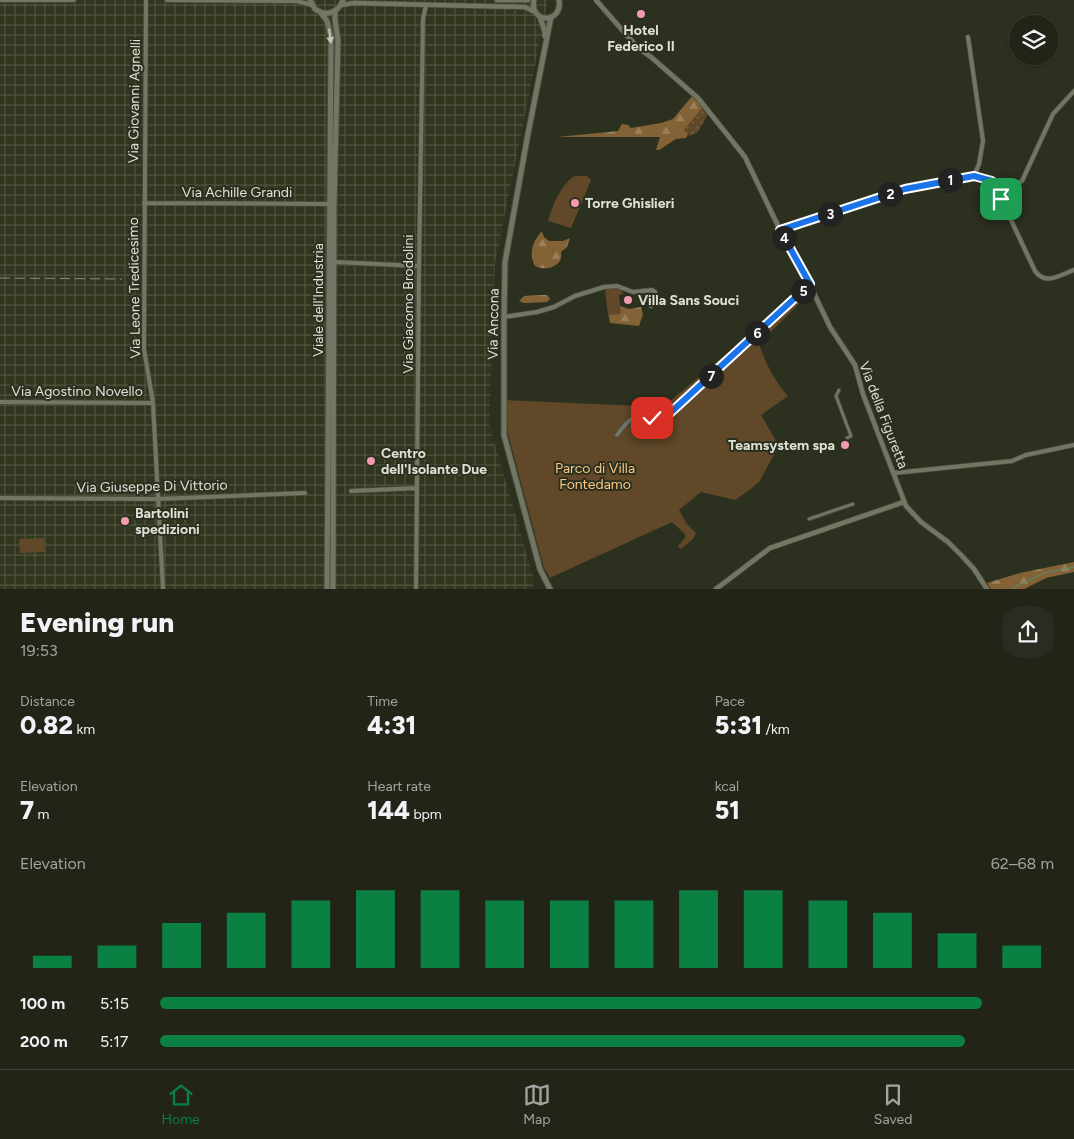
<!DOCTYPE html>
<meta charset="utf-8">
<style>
body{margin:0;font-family:Figtree,sans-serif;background:#292c20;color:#f1f3f6;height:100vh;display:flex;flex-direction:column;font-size:19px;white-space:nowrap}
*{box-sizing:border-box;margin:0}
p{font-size:16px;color:#a2a4a1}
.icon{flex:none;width:28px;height:28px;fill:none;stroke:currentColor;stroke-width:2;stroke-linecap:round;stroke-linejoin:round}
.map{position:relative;height:589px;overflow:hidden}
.drawer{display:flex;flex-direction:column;background:#212417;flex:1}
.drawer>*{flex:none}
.buttons{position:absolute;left:1009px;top:15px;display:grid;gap:10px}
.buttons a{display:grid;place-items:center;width:50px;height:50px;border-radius:50%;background:#212417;box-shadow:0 1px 4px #0004,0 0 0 1px #3e4136;font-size:25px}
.pin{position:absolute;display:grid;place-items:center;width:42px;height:42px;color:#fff;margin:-21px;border-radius:10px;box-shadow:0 2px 8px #0006}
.km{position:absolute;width:25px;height:25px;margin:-12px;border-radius:50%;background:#222;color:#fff;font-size:14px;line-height:25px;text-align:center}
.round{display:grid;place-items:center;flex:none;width:52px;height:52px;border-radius:20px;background:#292c20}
.summary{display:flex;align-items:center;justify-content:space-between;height:85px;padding:0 20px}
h1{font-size:28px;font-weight:800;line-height:38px}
.stats{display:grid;grid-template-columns:repeat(3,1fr);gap:8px;height:85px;padding:5px 20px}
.stats div{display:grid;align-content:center}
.stats b{font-size:25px;font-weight:800}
.stats small{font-size:14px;font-weight:400}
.stats p{font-size:14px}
.chart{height:140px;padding:10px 20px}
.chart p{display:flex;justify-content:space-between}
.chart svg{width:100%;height:90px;margin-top:5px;stroke:#0b8043;stroke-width:6}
ul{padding:0 20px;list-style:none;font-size:16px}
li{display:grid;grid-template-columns:80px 60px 1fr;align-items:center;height:38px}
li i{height:12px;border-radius:6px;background:#0b8043}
.tabs{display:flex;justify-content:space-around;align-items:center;height:70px;border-top:1px solid #3e4136;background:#212417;font-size:14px;color:#a2a4a1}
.tabs a{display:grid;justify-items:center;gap:2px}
.tabs .current{color:#0b8043}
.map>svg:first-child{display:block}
.industrial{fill:url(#industrial-grid)}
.grass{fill:url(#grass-dots)}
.forest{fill:url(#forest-firs)}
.green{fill:#604829}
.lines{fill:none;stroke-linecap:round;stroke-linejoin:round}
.stream{stroke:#528e76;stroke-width:1}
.pedestrian-casing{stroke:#494c3e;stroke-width:4.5}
.minor-casing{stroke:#494c3e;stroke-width:5.5}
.tertiary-casing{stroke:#494c3e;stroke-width:6}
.secondary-casing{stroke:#494c3e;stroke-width:7}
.pedestrian{stroke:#727763;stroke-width:2.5}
.minor{stroke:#727763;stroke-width:4}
.tertiary{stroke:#727763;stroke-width:4.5}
.secondary{stroke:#727763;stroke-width:5}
.rail{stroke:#898c7e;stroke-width:1;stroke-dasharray:10 5;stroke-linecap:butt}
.oneway{fill:#c3c6b9}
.route-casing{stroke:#fff;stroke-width:10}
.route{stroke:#1a73e8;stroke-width:6}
.poi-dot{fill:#f19ab1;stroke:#2c301f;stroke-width:2}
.labels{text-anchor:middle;stroke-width:4;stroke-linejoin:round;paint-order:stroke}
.poi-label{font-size:14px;font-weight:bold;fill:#dee1d6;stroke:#2c301f;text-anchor:start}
.street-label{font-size:14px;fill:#dee1d6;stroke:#2c301f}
.park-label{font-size:14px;fill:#fbc683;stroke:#2c301f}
</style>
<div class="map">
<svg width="1074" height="589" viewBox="0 0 1074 589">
<defs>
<pattern id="industrial-grid" width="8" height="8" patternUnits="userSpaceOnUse" patternTransform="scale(1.25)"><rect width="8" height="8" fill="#31371f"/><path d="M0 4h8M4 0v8" fill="none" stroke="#4e543f"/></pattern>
<pattern id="grass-dots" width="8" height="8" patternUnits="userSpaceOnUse" patternTransform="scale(1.25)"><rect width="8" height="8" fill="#604829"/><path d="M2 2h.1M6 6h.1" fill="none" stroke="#766247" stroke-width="1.8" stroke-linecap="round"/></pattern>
<pattern id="forest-firs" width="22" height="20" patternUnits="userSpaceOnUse" patternTransform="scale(1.25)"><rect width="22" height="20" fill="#836236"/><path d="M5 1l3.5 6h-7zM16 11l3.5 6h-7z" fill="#9a805c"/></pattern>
</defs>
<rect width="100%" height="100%" fill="#2c301f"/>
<!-- industrial -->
<path class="industrial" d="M0,0H548L495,264L489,424L533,576V589H0Z"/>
<!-- grass -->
<path class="grass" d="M704,106L709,112L698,132L690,136L684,130Z"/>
<!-- forest -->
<path class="forest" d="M693,95L704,106L684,130L688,134L686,138L676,139L659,150H656L660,137H557L618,131L622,124L628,125L631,128L661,123L673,119Z
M542,231L544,237L549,241H563L570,238L567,247L561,252C564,266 546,272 535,266C528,253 533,241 542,231Z
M535,295H547L550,299L547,302L524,303L519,301L524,296Z
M617,305L629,309L641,307L643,314L639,326L610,323L608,311Z
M1074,562V572L1046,578L1024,589H991L987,583L1020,573Z"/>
<!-- green -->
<path class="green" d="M574,176H587L591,180L571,228L548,221C552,206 560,186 574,176Z
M810,284L812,290L759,344C766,364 774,380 788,396L761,415L779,446L759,482L748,491L735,500L701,492L679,510L687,524L696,533L693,539L681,549L678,546L685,538V534L672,522L550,578L544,568L508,434L505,400L663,407Z
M614,287L622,290L623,294L619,295L621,314L608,315L605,289Z
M44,538L45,552L20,553L19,539Z"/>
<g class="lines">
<!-- stream -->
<path class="stream" d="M1011,589L1044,573L1074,567"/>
<defs>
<path id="pedestrian" d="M839,390L836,396L851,436L847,438
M809,519L853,504"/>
<path id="minor" d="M0,0H74
M146,0L144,349L153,403L163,589
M167,0L297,1L312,5
M974,176L992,181L995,186L1035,271C1046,286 1059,275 1074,270
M993,181L1015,184L1022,181L1053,114L1074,91
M144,203L329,204
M780,230L905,189L974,176L979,164L983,141L968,37
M335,262L419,266
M504,317L537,312L554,307L575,296L604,287L617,286L633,292L652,290L655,292V297L651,306
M0,402L153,403
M617,435C640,401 644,427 669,414L810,284
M894,473L1012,461L1026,455L1074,445
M351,491L417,488
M0,498L158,499L305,493
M416,589L419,266L423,19L426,5"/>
<path id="tertiary" d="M497,0H528
M596,0L638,48L651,57L698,98L745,157L780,230L801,266L830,327L855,365L863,394L906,506L921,522L948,542L962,556L974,569L987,589
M341,5L354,3L525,7L535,12
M716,589L770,548L904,502"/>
<path id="secondary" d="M310,0L315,9C326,17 338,13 343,0
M534,0C529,24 563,24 559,0
M321,13L327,21L331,37L327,589
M540,17L545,32V36
M333,589L334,207L338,40L335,20V11
M550,589L540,569L504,435V317L505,262L527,139L551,17"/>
</defs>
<!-- pedestrian casing -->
<use href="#pedestrian" class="pedestrian-casing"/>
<!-- minor casing -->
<use href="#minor" class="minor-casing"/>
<!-- tertiary casing -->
<use href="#tertiary" class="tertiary-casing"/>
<!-- secondary casing -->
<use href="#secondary" class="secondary-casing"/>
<!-- pedestrian -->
<use href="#pedestrian" class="pedestrian"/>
<!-- minor -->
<use href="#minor" class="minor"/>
<!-- tertiary -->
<use href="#tertiary" class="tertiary"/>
<!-- secondary -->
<use href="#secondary" class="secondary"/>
<!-- rail -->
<path class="rail" d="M0,278L122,279"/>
</g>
<!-- one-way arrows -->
<defs><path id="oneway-solid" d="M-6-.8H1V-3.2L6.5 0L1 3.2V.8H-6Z" transform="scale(1.25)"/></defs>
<use class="oneway" href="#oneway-solid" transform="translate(330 36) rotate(83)"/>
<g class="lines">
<defs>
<path id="route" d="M652,418L661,419L669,414L810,284L780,230L905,189L974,176L992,181L1001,199"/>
</defs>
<!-- route casing -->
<use href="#route" class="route-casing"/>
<!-- route -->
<use href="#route" class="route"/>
</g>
<!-- markers -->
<g class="poi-dot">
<circle cx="641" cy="14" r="5"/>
<circle cx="575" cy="203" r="5"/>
<circle cx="628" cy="300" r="5"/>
<circle cx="845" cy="445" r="5"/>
<circle cx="371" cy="461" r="5"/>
<circle cx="125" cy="521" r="5"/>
</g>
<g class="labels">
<!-- poi labels -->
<g class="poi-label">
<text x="641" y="35" text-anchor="middle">Hotel<tspan x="641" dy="16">Federico II</tspan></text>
<text x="585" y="208">Torre Ghislieri</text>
<text x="638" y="305">Villa Sans Souci</text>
<text x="835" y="450" text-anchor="end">Teamsystem spa</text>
<text x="381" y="458">Centro<tspan x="381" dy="16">dell'Isolante Due</tspan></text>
<text x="135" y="518">Bartolini<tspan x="135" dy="16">spedizioni</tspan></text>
</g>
<!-- street labels -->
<g class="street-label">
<text transform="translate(134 101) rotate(-89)" y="5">Via Giovanni Agnelli</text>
<text x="237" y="197">Via Achille Grandi</text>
<text transform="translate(134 288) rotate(-91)" y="5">Via Leone Tredicesimo</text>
<text transform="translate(318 300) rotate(-90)" y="5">Viale dell'Industria</text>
<text transform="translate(408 304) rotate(-90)" y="5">Via Giacomo Brodolini</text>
<text transform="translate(493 324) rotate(-89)" y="5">Via Ancona</text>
<text x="77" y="396">Via Agostino Novello</text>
<text transform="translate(884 415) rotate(69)" y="5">Via della Figuretta</text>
<text transform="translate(152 486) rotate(-1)" y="5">Via Giuseppe Di Vittorio</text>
</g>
<!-- park labels -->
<g class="park-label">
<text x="595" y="473">Parco di Villa<tspan x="595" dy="16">Fontedamo</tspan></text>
</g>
</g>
</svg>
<div class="buttons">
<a><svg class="icon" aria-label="layers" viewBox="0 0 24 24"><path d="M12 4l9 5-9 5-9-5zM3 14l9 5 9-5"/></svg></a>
</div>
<div class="pin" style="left:1001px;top:199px;background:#1e9e55"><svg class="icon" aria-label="arrive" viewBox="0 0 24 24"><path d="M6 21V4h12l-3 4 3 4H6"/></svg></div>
<div class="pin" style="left:652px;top:418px;background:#d93025"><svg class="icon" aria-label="check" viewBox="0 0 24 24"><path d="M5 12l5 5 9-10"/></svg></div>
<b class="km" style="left:950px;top:180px">1</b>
<b class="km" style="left:890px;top:194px">2</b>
<b class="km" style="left:830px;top:214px">3</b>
<b class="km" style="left:784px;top:238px">4</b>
<b class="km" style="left:803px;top:291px">5</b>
<b class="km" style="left:757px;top:333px">6</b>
<b class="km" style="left:711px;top:376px">7</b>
</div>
<section class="drawer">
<div class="summary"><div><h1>Evening run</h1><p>19:53</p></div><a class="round"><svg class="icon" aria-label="share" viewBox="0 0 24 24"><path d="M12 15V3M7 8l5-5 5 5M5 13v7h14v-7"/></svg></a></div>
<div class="stats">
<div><p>Distance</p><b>0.82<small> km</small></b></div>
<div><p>Time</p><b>4:31</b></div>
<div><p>Pace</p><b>5:31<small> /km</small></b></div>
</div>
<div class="stats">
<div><p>Elevation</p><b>7<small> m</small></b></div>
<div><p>Heart rate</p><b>144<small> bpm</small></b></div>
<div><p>kcal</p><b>51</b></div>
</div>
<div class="chart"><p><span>Elevation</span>62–68 m</p>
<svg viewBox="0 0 160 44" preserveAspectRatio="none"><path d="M5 44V38M15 44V33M25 44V22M35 44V17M45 44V11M55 44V6M65 44V6M75 44V11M85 44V11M95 44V11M105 44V6M115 44V6M125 44V11M135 44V17M145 44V27M155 44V33"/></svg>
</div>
<ul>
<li><b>100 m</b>5:15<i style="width:92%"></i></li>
<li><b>200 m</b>5:17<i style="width:90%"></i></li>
</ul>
</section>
<nav class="tabs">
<a class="current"><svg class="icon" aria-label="home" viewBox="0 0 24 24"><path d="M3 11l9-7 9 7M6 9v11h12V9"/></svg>Home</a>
<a><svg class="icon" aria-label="map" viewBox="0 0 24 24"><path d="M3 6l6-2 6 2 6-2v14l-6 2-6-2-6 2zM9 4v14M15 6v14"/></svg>Map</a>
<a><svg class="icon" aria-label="saved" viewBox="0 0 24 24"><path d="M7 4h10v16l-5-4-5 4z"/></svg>Saved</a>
</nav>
